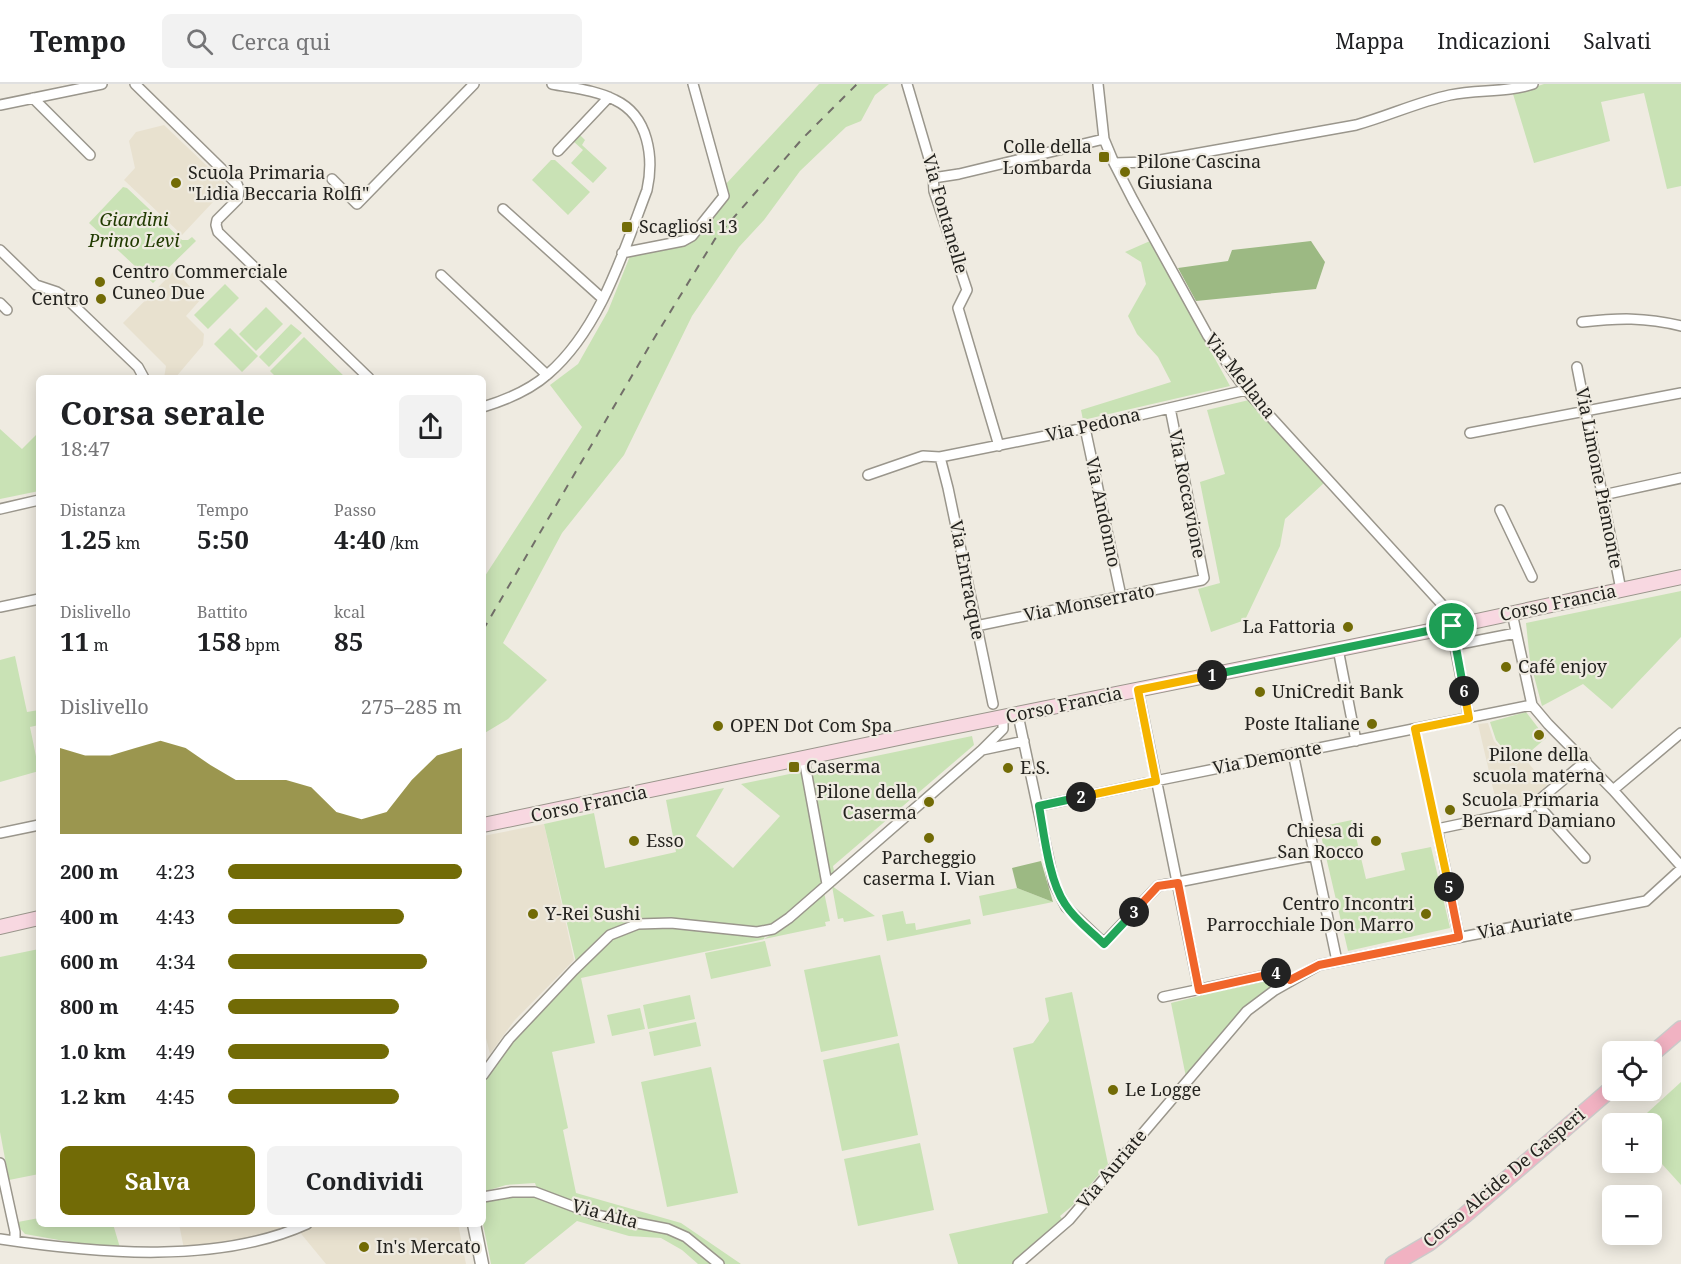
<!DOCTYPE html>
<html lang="it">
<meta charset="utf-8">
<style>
body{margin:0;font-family:"Noto Serif",serif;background:#f2f2f2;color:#202124;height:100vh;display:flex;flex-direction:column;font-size:22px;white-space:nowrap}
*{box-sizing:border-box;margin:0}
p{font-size:20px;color:#757577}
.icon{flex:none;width:33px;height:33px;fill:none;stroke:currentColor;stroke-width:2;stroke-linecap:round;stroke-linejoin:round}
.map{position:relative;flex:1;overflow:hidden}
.sheet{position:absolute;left:36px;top:291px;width:450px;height:852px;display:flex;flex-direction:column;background:#fff;border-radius:9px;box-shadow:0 3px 15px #0003}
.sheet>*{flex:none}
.controls{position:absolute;left:1602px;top:957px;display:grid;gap:12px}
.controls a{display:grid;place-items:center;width:60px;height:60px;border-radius:9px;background:#fff;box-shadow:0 3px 15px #0003;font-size:30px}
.pin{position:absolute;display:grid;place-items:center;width:51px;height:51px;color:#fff;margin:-26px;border:3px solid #fff;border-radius:50%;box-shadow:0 2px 6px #0007}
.km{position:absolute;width:30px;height:30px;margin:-15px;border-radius:50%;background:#222;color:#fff;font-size:16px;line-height:30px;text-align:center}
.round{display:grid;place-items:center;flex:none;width:63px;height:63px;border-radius:9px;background:#f2f2f2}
.head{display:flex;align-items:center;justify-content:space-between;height:102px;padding:0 24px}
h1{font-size:33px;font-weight:700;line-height:45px}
.figures{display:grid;grid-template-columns:repeat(3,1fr);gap:9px;height:102px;padding:6px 24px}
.figures div{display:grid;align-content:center}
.figures b{font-size:26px;font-weight:700}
.figures small{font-size:16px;font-weight:400}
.figures p{font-size:16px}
.chart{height:168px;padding:12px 24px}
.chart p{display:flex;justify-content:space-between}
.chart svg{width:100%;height:108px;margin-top:6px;fill:#726b06;opacity:.7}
.button{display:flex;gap:12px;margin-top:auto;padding:12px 24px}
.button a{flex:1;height:69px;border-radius:9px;background:#726b06;color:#fff;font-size:24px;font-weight:700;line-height:69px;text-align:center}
.button a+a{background:#f2f2f2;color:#202124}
ul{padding:0 24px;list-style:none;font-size:20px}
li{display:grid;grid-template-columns:96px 72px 1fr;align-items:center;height:45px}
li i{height:15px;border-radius:8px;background:#726b06}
header{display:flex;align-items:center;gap:36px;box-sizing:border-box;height:84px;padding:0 30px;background:#fff;border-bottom:2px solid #e0e0e0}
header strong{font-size:28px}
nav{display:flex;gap:33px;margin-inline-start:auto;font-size:21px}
.search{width:420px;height:54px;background:#f2f2f2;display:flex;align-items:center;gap:15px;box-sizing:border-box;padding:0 21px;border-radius:9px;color:#757577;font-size:22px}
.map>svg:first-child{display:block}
.built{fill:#e8e1cf}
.green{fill:#c9e2b5}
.forest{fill:#9cb983}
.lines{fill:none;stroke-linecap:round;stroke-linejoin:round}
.pedestrian-casing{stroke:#9a968c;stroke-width:10}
.minor-casing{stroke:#9a968c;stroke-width:12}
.tertiary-casing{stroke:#9a968c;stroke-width:15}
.secondary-casing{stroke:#9a968c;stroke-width:16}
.primary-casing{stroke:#cacac9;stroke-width:18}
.pedestrian{stroke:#fff;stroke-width:7}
.minor{stroke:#fff;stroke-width:9}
.tertiary{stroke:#fff;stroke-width:12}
.secondary{stroke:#f8d8e1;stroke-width:14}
.primary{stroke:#f1b2c2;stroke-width:15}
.rail{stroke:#726f69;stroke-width:2;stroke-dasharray:8 8;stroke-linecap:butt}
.split-1-casing{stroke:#fff;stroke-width:12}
.split-2-casing{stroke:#fff;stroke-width:12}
.split-3-casing{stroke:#fff;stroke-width:12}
.split-4-casing{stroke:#fff;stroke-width:12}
.split-5-casing{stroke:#fff;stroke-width:12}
.split-6-casing{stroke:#fff;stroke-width:12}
.split-7-casing{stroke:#fff;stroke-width:12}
.split-1{stroke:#22a559;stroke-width:8}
.split-2{stroke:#f5b400;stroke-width:8}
.split-3{stroke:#22a559;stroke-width:8}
.split-4{stroke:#f0652b;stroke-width:8}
.split-5{stroke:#f0652b;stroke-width:8}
.split-6{stroke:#f5b400;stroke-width:8}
.split-7{stroke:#22a559;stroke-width:8}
.poi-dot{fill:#726b06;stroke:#efebe1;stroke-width:2}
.labels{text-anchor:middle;stroke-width:4.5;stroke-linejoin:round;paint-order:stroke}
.poi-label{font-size:18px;fill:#24231f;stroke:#efebe1;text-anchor:start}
.street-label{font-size:18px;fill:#24231f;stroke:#efebe1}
.park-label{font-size:18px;font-style:italic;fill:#203a00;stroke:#efebe1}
</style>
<header>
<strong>Tempo</strong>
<div class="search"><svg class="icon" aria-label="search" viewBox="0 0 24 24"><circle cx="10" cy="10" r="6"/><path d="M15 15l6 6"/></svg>Cerca qui</div>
<nav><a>Mappa</a><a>Indicazioni</a><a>Salvati</a></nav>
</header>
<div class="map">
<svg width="1681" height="1180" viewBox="0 0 1681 1180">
<rect width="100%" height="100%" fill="#efebe1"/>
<!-- built -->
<path class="built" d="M164,41L228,102L182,151L124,96L135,84L129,57L136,48Z
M175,186L201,215L186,232L204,250L203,261L175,294H164L166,282L123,239Z
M1488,639L1494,657L1516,681L1524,674L1547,701L1525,721L1498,726L1478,640Z
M544,740L574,876L514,937L490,970L483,942V752Z
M179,1140H286L267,1152L184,1165Z
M293,1140H458L466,1180H326Z"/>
<!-- green -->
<path class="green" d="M819,0H889L875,11L861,37L846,43L800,87L764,136L739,163L692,232L624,371L562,449L503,559L547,596L508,635L483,650V495L582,343L550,301L578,280L608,227L630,172L693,143L725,101Z
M1544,0H1681V102L1667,105L1644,9L1601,18L1610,57L1534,79L1513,10Z
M579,50L585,56L582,61L607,84L593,99L571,79L583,66L573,57Z
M551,76H555L590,108L568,131L532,96Z
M123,103L127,104L182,156H188L192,153L196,157L153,199L89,139Z
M1150,157L1230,302L1083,336L1081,326L1171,298L1158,273L1137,250L1128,232L1146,200L1141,178L1125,168Z
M225,200L239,214L208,245L194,231Z
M266,223L283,240L256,267L239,250Z
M291,240L302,249L269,283L259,273Z
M230,244L258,272L242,288L214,260Z
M304,253L346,294H277L270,287Z
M1249,316L1324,399L1285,435L1280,462L1245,536L1211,548L1198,505L1220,499L1200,398L1225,390L1207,326Z
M0,345L22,365L39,348V407L0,415Z
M1681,507V553L1612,625L1583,600L1542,622L1530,577L1526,539Z
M15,572L27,628L39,626V641L30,643L39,687L0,698V576Z
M1526,628L1546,654L1516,680L1496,656L1490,638Z
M972,652L974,661L833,782L834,787L798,821L767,843L764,855L781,845L824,808L830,837L825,838L826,842L581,894L595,959L552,968L568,1044L563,1046L576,1109L681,1139L741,1180H698L682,1166L661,1154L629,1152L577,1137L524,1180H491L483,1140V1119L502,1114H540L535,1099L506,1101L483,1108V1000L524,942L578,887L544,740L594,729L605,784L676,768L666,716L724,704L696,752L733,784L780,732L741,700Z
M1352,736L1366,795L1405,786L1401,769L1431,763L1450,844L1348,867L1319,743Z
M832,802L875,832L844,838L843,834L838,835Z
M1017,804L1053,818L983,832L979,812Z
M903,827L906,840L915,839L916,846L970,835L971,840L887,857L882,831Z
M765,857L771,882L711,895L705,869Z
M39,865V1090L9,1096L0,1048V873Z
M880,871L898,952L821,968L804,886Z
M1280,892L1283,894L1282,899L1243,924L1186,993L1171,919Z
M1072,908L1108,1080L1072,1122L1060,1132L1067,1142L1022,1180H958L949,1150L1048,1129L1013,964L1033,959L1049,937L1045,914Z
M690,911L695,935L648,945L643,921Z
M640,924L645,945L612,952L607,931Z
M696,938L701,962L654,972L649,948Z
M899,959L918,1051L842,1067L823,976Z
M711,983L738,1109L667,1123L641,998Z
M1681,998V1101L1652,1069V1040L1636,1039Z
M920,1059L934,1126L858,1142L844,1075Z
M39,1134V1140H113L121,1167L25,1150L18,1142V1138Z"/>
<!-- forest -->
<path class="forest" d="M1311,157L1325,178L1316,205L1196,217L1178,184L1228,177L1232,166Z
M1041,777L1053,818L1017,804L1012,784Z"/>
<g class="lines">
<defs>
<path id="pedestrian" d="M1415,645L1437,745"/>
<path id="minor" d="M135,0L237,100L239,105L238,115L217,136L216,141L218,148L369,294
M907,0L933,88L934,107L967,206L958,224L999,362
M1098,0L1104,55L1114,79L1133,116L1208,252L1246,306L1448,527L1469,634
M33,14L90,71
M0,21L102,0
M558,67L609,13
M1114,79L1149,78L1356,41C1388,32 1418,18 1450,11C1477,5 1506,9 1533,0
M933,94L959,90L1104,55
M332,95L357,120L474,0
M503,125L603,215
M0,166L36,201L57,208L65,213L138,283L144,294
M622,169L683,157L692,152L724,112L693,0
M441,191L547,291
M0,219L7,226
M1582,238C1618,234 1645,233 1681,242
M1577,283L1621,506
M483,323C506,316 530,306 548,290C600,245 623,169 647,106C654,74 649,32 615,16C596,6 572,4 552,0
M1085,344L1121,512
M1470,349L1681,309
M940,373L948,404L993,620
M868,391L923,372L940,373L1085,344L1246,306
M1603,411L1681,394
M0,425L39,416
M1500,426L1532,493
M0,523L39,515
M1512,529L1532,621L1548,640L1613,706L1681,782
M976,542L1202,496L1204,494L1170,324
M1455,561L1516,549
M1338,565L1356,657
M1138,606L1199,906
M1018,631L1054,800L1066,823L1104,859L1158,802L1315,771
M982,666L1024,657
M1293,669L1337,877
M804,675L827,800
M1613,706L1681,649
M1536,719L1585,774
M1039,722L1165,695L1532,621
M0,749L39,741
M1459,853L1437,745L1527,726L1586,677
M1163,913L1281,888H1284L1290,896
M483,991L509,955L574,886L610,851L638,840L671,839L757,848L773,845L789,834L982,666L1003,645V634
M0,1079L15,1148V1157
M483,1113L512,1108H535L596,1131L668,1145L686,1153L719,1180
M0,1155C99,1170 219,1180 307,1140
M1018,1180L1069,1136L1247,927L1275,906L1319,881L1646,817L1681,785"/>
<path id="tertiary" d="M474,1140L482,1180"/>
<path id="secondary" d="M483,741L913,651L1444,544L1681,493
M0,843L39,834"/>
<path id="primary" d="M1652,970L1681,945
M1393,1180L1429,1159L1465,1131L1612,1004"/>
</defs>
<!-- pedestrian casing -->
<use href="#pedestrian" class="pedestrian-casing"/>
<!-- minor casing -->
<use href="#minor" class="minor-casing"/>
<!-- tertiary casing -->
<use href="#tertiary" class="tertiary-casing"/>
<!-- secondary casing -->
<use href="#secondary" class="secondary-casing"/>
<!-- primary casing -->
<use href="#primary" class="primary-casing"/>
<!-- pedestrian -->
<use href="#pedestrian" class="pedestrian"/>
<!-- minor -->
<use href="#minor" class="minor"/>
<!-- tertiary -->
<use href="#tertiary" class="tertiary"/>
<!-- secondary -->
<use href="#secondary" class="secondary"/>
<!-- primary -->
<use href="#primary" class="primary"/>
<!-- rail -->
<path class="rail" d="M483,546L650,261L715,155L803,54L857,0"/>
</g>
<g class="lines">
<defs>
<path id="split-1" d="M1212,591L1452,542"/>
<path id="split-2" d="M1081,713L1156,697L1138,606L1212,591"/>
<path id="split-3" d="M1081,713L1039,722C1044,750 1049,797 1065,820C1075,836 1091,847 1104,860L1134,828"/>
<path id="split-4" d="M1134,828L1158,802L1178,799L1199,906L1276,889"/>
<path id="split-5" d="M1276,889L1284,888L1290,896L1319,881L1459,853L1449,803"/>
<path id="split-6" d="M1449,803L1415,645L1469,634L1464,607"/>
<path id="split-7" d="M1452,542L1464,607"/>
</defs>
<!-- split-1 casing -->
<use href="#split-1" class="split-1-casing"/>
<!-- split-2 casing -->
<use href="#split-2" class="split-2-casing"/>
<!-- split-3 casing -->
<use href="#split-3" class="split-3-casing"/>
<!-- split-4 casing -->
<use href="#split-4" class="split-4-casing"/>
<!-- split-5 casing -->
<use href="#split-5" class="split-5-casing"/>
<!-- split-6 casing -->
<use href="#split-6" class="split-6-casing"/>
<!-- split-7 casing -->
<use href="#split-7" class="split-7-casing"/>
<!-- split-1 -->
<use href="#split-1" class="split-1"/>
<!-- split-2 -->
<use href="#split-2" class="split-2"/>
<!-- split-3 -->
<use href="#split-3" class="split-3"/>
<!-- split-4 -->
<use href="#split-4" class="split-4"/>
<!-- split-5 -->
<use href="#split-5" class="split-5"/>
<!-- split-6 -->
<use href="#split-6" class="split-6"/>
<!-- split-7 -->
<use href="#split-7" class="split-7"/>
</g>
<!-- markers -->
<g class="poi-dot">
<rect x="1098" y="67" width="12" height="12" rx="3"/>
<circle cx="1125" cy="88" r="6"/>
<circle cx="176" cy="99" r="6"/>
<rect x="621" y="137" width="12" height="12" rx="3"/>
<circle cx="100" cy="198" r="6"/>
<circle cx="101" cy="215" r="6"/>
<circle cx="1348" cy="543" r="6"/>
<circle cx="1506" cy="583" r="6"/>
<circle cx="1260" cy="608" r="6"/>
<circle cx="1372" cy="640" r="6"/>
<circle cx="718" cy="642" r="6"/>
<circle cx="1539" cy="651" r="6"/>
<rect x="788" y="677" width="12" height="12" rx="3"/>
<circle cx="1008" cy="684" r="6"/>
<circle cx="929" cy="718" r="6"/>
<circle cx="1450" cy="726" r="6"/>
<circle cx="929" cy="754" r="6"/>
<circle cx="634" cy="757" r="6"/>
<circle cx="1376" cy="757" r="6"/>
<circle cx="533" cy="830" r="6"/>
<circle cx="1426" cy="830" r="6"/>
<circle cx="1113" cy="1006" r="6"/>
<circle cx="364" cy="1163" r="6"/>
</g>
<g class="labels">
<!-- poi labels -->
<g class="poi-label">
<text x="1092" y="69" text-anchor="end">Colle della<tspan x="1092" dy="21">Lombarda</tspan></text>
<text x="1137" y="84">Pilone Cascina<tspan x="1137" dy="21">Giusiana</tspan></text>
<text x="188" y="95">Scuola Primaria<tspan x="188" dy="21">"Lidia Beccaria Rolfi"</tspan></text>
<text x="639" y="149">Scagliosi 13</text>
<text x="112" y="194">Centro Commerciale<tspan x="112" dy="21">Cuneo Due</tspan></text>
<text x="89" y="221" text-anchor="end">Centro</text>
<text x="1336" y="549" text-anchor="end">La Fattoria</text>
<text x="1518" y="589">Café enjoy</text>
<text x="1272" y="614">UniCredit Bank</text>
<text x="1360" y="646" text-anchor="end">Poste Italiane</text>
<text x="730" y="648">OPEN Dot Com Spa</text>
<text x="1539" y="677" text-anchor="middle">Pilone della<tspan x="1539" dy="21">scuola materna</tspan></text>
<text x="806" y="689">Caserma</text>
<text x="1020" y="690">E.S.</text>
<text x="917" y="714" text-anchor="end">Pilone della<tspan x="917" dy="21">Caserma</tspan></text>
<text x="1462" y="722">Scuola Primaria<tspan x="1462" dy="21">Bernard Damiano</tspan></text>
<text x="1364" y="753" text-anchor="end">Chiesa di<tspan x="1364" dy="21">San Rocco</tspan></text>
<text x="646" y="763">Esso</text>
<text x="929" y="780" text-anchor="middle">Parcheggio<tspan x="929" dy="21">caserma I. Vian</tspan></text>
<text x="1414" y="826" text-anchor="end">Centro Incontri<tspan x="1414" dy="21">Parrocchiale Don Marro</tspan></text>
<text x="545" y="836">Y-Rei Sushi</text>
<text x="1125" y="1012">Le Logge</text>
<text x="376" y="1169">In's Mercato</text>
</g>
<!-- street labels -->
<g class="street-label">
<text transform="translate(945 130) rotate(74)" y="6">Via Fontanelle</text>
<text transform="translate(1240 292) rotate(52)" y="6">Via Mellana</text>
<text transform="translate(1093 341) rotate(-13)" y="6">Via Pedona</text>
<text transform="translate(1599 394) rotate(79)" y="6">Via Limone Piemonte</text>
<text transform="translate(1187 410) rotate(79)" y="6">Via Roccavione</text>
<text transform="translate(1103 428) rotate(78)" y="6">Via Andonno</text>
<text transform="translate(967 496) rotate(79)" y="6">Via Entracque</text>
<text transform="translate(1089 519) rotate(-11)" y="6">Via Monserrato</text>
<text transform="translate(1558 519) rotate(-12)" y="6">Corso Francia</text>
<text transform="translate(1064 621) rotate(-12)" y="6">Corso Francia</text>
<text transform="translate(1267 674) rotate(-11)" y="6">Via Demonte</text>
<text transform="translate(589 720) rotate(-12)" y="6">Corso Francia</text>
<text transform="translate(1525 840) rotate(-11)" y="6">Via Auriate</text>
<text transform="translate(1112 1085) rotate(-50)" y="6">Via Auriate</text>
<text transform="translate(1504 1094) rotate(-40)" y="6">Corso Alcide De Gasperi</text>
<text transform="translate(605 1130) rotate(15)" y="6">Via Alta</text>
</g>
<!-- park labels -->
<g class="park-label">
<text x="134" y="142">Giardini<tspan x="134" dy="21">Primo Levi</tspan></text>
</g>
</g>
</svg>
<div class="controls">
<a><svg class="icon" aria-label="locate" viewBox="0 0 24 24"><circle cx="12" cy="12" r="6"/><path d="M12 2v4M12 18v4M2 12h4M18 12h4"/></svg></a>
<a>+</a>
<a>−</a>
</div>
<div class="pin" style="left:1452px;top:542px;background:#1e9e55"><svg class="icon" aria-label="arrive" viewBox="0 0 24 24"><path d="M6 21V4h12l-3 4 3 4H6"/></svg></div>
<b class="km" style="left:1212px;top:591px">1</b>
<b class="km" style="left:1081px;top:713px">2</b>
<b class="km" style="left:1134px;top:828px">3</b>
<b class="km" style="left:1276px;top:889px">4</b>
<b class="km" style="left:1449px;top:803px">5</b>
<b class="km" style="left:1464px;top:607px">6</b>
<section class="sheet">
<div class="head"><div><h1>Corsa serale</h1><p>18:47</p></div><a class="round"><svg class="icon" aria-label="share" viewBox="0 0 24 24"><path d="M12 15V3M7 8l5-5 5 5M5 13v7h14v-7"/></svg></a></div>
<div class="figures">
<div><p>Distanza</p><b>1.25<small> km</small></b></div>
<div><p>Tempo</p><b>5:50</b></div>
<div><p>Passo</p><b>4:40<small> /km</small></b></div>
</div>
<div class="figures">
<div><p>Dislivello</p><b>11<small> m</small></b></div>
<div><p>Battito</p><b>158<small> bpm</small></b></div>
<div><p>kcal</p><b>85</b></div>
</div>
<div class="chart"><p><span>Dislivello</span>275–285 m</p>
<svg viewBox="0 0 160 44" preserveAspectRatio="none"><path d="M0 44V9L10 12L20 12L30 9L40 6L50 9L60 16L70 22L80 22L90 22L100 25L110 35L120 38L130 35L140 22L150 12L160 9V44z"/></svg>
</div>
<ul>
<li><b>200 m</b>4:23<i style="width:100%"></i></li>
<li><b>400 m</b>4:43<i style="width:75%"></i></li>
<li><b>600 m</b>4:34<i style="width:85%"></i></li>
<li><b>800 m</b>4:45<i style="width:73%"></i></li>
<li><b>1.0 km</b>4:49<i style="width:69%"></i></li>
<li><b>1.2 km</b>4:45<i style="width:73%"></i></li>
</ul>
<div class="button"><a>Salva</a><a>Condividi</a></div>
</section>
</div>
